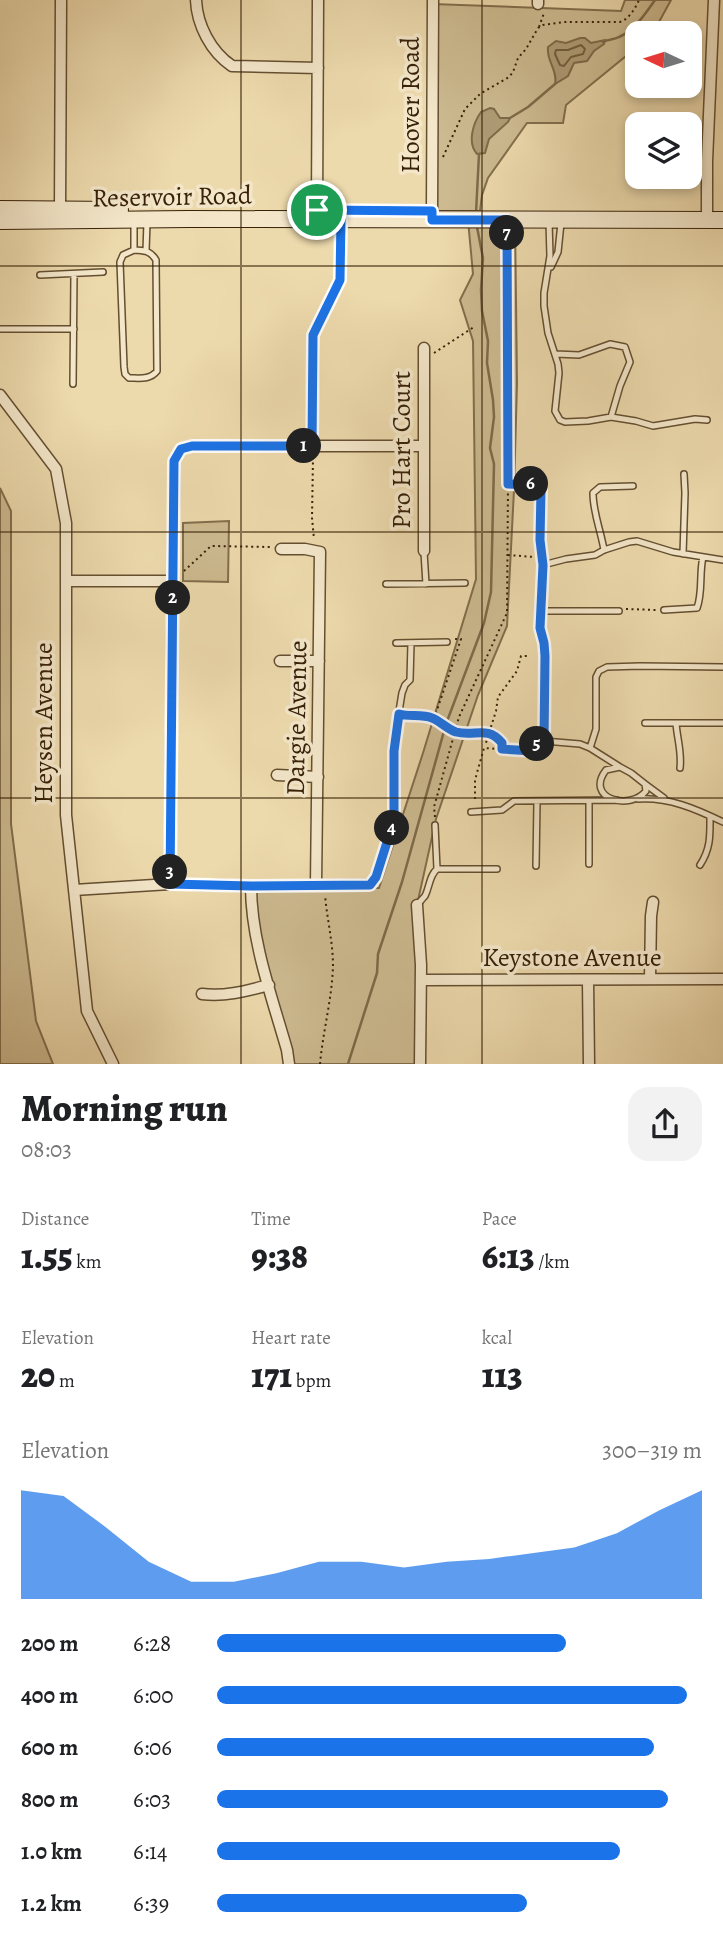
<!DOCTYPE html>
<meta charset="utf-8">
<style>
body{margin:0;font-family:Alegreya,serif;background:#f2f2f2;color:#202124;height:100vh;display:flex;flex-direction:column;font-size:26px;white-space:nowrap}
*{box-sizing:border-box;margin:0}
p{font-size:23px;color:#757577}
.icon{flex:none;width:38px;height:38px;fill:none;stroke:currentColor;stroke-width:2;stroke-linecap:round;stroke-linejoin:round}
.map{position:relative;height:1064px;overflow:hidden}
.details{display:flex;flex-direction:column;background:#fff;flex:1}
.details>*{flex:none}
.needle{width:46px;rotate:274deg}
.controls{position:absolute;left:625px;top:21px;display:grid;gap:14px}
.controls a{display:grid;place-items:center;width:77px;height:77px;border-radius:14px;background:#fff;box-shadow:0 4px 10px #0003;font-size:35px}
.pin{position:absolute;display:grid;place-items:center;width:60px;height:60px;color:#fff;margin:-30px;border:4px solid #fff;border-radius:50%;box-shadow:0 2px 7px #0007}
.km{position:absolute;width:35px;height:35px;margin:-18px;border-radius:50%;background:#222;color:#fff;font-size:19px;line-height:35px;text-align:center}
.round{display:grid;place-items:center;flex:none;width:74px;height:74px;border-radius:21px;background:#f2f2f2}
.headline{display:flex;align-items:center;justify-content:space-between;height:119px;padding:0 21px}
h1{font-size:38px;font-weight:800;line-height:52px}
.figures{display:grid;grid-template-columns:repeat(3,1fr);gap:10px;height:119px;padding:7px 21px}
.figures div{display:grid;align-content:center}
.figures b{font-size:35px;font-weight:800}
.figures small{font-size:19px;font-weight:400}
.figures p{font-size:19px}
.chart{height:196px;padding:14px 21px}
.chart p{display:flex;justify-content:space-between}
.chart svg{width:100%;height:126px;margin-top:7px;fill:#1a73e8;opacity:.7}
ul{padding:0 21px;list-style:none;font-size:23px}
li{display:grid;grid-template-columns:112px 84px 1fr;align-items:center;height:52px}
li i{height:18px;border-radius:9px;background:#1a73e8}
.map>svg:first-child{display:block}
.green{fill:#cdba90;stroke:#826e4c;stroke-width:2}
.water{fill:#ae9a74;stroke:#7e6a49;stroke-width:2}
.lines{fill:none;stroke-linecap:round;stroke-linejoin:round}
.shore{stroke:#725e3e;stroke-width:2}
.stream{stroke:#7e6a49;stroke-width:2.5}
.service-casing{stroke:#644f31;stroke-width:8}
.minor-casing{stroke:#644f31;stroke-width:13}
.secondary-casing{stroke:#372108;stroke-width:18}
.path{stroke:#372108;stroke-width:2;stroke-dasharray:2 3.5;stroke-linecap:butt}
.service{stroke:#f3e6c9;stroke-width:5}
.minor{stroke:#f3e6c9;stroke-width:10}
.secondary{stroke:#f3e6c9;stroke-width:16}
.route-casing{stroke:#fff;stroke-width:14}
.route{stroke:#1a73e8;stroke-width:9}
.grid{fill:none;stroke:#372108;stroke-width:2;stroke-opacity:0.55}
.labels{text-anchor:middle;stroke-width:7;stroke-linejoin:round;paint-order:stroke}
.street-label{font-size:26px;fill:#372108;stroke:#f3e6c9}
</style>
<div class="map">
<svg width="723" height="1064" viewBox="0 0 723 1064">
<rect width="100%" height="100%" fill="#ecd9ac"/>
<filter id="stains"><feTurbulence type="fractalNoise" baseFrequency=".00286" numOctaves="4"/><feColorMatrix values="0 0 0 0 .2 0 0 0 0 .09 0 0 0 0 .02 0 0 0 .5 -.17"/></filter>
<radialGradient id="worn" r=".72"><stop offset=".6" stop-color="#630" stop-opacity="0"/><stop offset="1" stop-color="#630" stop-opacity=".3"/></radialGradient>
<!-- green -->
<path class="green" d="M625,0H671L653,33H637V47L566,105L563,123H527L488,178L482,195L480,211H432L433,4L621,11Z
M468,220H515L517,383L514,490L507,626L478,695L436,819L417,905L419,1064H288L251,903V886L379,888L423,753L476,579L473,341L460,300L473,274Z
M0,488L11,511V824L36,1021L53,1064H0Z
M229,521L228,582L183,581V523Z"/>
<!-- water -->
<path class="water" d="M580,38H585L591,43L605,40L604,44L594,51L587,61L574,63L568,76L555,84C558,70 546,61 548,47L556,41L566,43Z
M490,108L494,109L500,118H510L508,122L489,139L485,153L477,154C467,143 473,123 481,112Z"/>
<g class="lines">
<!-- shore -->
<path class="shore" d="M581,45L585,49L583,54L571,57L564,66L560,65L555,54L556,50H568Z"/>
<!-- stream -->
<path class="stream" d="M603,42C609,39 613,40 619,37C634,31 646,13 655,0
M510,118L528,107L555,84
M476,213L479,154
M348,1064L377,973L378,954L402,882L446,724L484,623L491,592L494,464L490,448L494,417L493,400L487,363L488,341L482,311L481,290L483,258L477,227"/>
<defs>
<path id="service" d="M549,222L550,256L544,293V306L548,333L558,364L559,373L555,411L560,420L565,422L588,421L611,417L620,386L630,362L625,347L610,344L579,355L556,354
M134,250C144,251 150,250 156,260L157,371C150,380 140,378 129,378L125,374L124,367L120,262L123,255Z
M134,250V222
M146,251L147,222
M551,267L558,252L561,223
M40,275L103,272
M0,329H74
M73,384L74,274
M611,417L636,421L653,426L695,419L707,420
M541,490L539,540L543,559L540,628L544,643L545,656L544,741L580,744L590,748L620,767
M604,550C601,531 593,513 593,493L600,487L633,486
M424,552L426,584
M683,554L685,493L684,474
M543,565L566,559L595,555L604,550L629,542L637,541L673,552L723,560
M386,584L465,583
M664,610L697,608C703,592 699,574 703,557
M540,611H619
M396,643L447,642
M645,723H723
M676,723C677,738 682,752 680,768
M590,748L596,729V677L599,671L607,667L640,666L723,667
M620,767L631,773L645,784L646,791C630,811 584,799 606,770Z
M645,784L664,798
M638,799C669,797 696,809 723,822
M471,812L502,810L514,801L617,800
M589,864V801
M700,865C711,848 710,835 710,816
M536,866L537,801
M437,869H497
M370,885L376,877L394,820L395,736L402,693L405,685L410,680L411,643
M417,905C418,904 424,897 425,896C430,886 429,876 437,869L435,825"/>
<path id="minor" d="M196,0C197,25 211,52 232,66L318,68
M538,4V0
M60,210L61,0
M317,210L318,0
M432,211L433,0
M707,212V161L714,0
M0,395L56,469L66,523V815L87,1011L113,1064
M312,446L313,335
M281,549H305L320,552L316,885
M424,551V348
M66,581H173
M280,661H319
M277,775L318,777
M170,884L174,461L181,449L192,446H423
M251,886C251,941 272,997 287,1050L289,1064
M74,890L170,884L251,886L370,885
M417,905L421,965L420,1064
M650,979L651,916L653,902
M421,980L723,979
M588,980L589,1064
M202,994C225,997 246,991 269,985"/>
<path id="secondary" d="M0,209L120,210
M0,221L189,219L723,220"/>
</defs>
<!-- service casing -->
<use href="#service" class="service-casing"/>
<!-- minor casing -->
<use href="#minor" class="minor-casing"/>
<!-- secondary casing -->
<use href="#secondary" class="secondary-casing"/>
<!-- path -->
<path class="path" d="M539,27L544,13
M443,157L465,109L480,94L509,77L513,72L518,58L526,49L538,28L543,25L564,22H620C629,19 635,9 639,0
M507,233L508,483
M318,325L340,280L341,231
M434,353L474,327
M313,457L312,518L314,539
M508,555L534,557
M184,571L211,546L270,547
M626,609L656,610
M407,716L434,719L461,639H452
M435,719L455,732L489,733L485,746
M502,748L500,740L489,733L496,711L498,697L517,671L521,656H528
M475,799V780L484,748L533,751V744H536
M435,817L434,807L459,717L507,613L508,484L536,485
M320,1064C323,1031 332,999 333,966C333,942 327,919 325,895"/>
<!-- service -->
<use href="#service" class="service"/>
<!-- minor -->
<use href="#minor" class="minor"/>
<!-- secondary -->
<use href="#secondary" class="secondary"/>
</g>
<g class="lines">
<defs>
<path id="route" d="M317,210L432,211V220H507L508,484L530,485L534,483L541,490L540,540L543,565L540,628L544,643L545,656L544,741L539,744H533V751L502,749V743C487,725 475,737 456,732C447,729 440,721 432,718C422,714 409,717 399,714L394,751V820L376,877L370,885L251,886L170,884L174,461L181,449L192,446H312L313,335L340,280L341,219H317Z"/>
</defs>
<!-- route casing -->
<use href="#route" class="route-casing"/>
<!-- route -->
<use href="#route" class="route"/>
</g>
<!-- grid -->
<path class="grid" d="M241,0V1064M482,0V1064M0,266H723M0,532H723M0,798H723"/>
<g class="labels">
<!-- street labels -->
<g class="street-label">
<text transform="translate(410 105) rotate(-90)" y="9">Hoover Road</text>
<text transform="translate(172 196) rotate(-1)" y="9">Reservoir Road</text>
<text transform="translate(401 450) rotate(-90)" y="9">Pro Hart Court</text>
<text transform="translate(296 718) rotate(-89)" y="9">Dargie Avenue</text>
<text transform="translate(43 723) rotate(-90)" y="9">Heysen Avenue</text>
<text x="572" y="966">Keystone Avenue</text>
</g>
</g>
<rect width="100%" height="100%" filter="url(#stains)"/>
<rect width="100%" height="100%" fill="url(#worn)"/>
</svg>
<div class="controls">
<a><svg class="needle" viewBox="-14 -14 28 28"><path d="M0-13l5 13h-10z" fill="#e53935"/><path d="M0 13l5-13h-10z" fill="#757577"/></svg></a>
<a><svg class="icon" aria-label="layers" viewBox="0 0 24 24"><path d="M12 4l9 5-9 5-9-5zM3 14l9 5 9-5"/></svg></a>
</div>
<div class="pin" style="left:317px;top:210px;background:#1e9e55"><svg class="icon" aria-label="arrive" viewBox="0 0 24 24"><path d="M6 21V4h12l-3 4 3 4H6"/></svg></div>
<b class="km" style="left:304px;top:446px">1</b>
<b class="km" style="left:173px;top:598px">2</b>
<b class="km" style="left:170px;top:872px">3</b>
<b class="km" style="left:392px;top:828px">4</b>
<b class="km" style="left:537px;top:744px">5</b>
<b class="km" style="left:531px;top:484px">6</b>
<b class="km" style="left:507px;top:233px">7</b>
</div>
<section class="details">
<div class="headline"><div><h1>Morning run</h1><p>08:03</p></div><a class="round"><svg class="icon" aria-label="share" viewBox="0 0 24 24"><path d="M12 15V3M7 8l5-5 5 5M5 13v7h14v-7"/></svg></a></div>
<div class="figures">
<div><p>Distance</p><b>1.55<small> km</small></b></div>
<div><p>Time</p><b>9:38</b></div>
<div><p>Pace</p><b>6:13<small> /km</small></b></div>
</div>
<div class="figures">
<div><p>Elevation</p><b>20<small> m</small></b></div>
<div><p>Heart rate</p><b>171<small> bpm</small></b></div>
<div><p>kcal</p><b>113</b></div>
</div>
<div class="chart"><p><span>Elevation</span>300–319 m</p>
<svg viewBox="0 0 160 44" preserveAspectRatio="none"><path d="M0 44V6L10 8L20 19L30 31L40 38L50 38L60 35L70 31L80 31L90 33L100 31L110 30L120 28L130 26L140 21L150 13L160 6V44z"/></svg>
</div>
<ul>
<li><b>200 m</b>6:28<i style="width:72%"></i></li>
<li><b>400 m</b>6:00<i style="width:97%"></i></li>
<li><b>600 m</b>6:06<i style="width:90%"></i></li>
<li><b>800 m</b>6:03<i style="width:93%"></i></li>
<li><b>1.0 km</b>6:14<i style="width:83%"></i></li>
<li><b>1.2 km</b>6:39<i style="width:64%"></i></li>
</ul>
</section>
